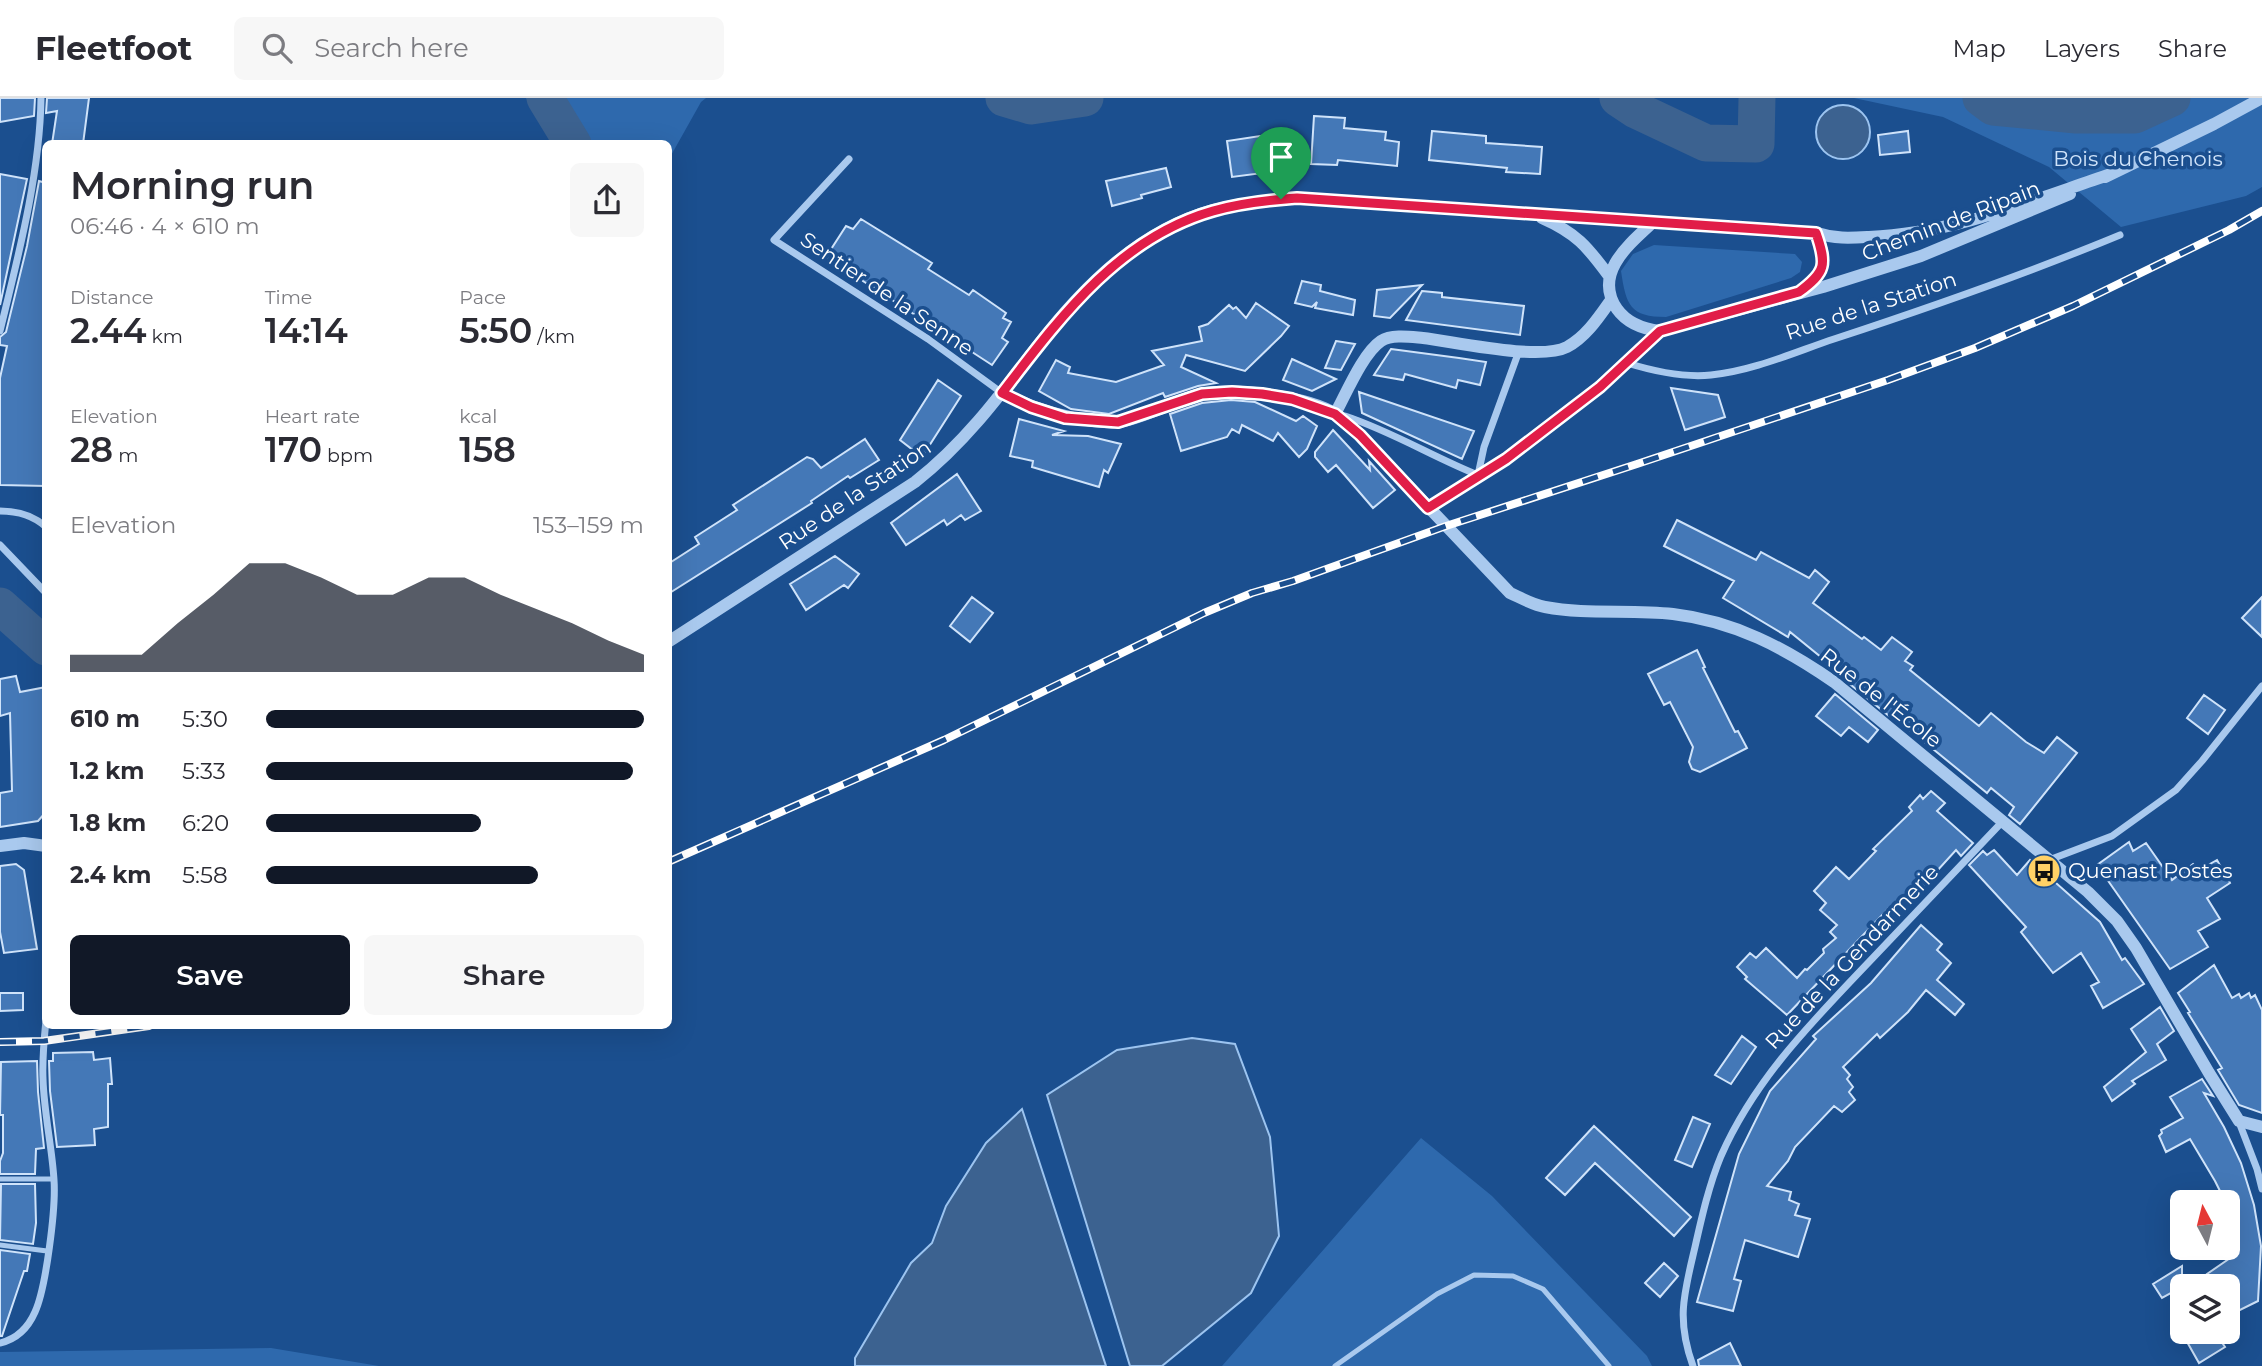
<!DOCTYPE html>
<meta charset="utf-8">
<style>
body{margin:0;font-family:Montserrat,sans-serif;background:#f7f7f7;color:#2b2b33;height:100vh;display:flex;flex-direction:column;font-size:26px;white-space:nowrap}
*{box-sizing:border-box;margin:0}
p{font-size:23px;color:#7c7c81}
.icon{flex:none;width:38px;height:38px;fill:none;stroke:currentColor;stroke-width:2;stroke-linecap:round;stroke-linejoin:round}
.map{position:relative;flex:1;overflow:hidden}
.panel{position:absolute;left:42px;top:42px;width:630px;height:889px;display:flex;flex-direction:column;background:#fff;border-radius:10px;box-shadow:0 7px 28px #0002}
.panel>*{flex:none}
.needle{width:46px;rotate:353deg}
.tools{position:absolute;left:2170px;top:1092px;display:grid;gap:14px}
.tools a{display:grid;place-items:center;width:70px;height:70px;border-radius:10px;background:#fff;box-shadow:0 7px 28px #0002;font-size:35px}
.pin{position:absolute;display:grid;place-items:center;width:60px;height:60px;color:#fff;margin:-72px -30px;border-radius:50% 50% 50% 0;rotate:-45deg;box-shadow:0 0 7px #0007}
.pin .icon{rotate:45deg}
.round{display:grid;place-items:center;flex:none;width:74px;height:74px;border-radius:10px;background:#f7f7f7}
.head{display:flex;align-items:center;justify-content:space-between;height:119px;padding:0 28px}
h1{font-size:38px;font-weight:600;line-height:52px}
.stats{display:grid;grid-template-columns:repeat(3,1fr);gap:10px;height:119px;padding:7px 28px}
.stats div{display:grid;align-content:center}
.stats b{font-size:35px;font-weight:600}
.stats small{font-size:19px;font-weight:400}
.stats p{font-size:19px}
.chart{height:196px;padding:14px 28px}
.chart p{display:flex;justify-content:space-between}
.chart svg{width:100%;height:126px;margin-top:7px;fill:#111827;opacity:.7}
.button{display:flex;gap:14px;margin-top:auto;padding:14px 28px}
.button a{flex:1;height:80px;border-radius:10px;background:#111827;color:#fff;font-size:28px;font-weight:600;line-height:80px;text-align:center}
.button a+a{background:#f7f7f7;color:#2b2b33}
ul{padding:0 28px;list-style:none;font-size:23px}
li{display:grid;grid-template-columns:112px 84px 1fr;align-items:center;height:52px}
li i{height:18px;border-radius:9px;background:#111827}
header{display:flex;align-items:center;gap:42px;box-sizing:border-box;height:98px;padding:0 35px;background:#fff;border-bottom:2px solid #e1e1e2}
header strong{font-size:33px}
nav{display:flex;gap:38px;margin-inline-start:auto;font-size:24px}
.search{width:490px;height:63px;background:#f7f7f7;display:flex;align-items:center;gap:18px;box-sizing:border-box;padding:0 24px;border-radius:10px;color:#7c7c81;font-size:26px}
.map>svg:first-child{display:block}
.green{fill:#2e69ad}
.water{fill:#3c6290;stroke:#9cc4f0;stroke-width:2}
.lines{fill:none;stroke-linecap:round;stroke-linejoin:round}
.river{stroke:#3c6290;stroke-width:37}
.building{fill:#4478b7;stroke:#cfe3fa;stroke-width:2}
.service{stroke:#a9c9ee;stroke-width:5}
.minor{stroke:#a9c9ee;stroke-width:7}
.tertiary{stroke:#a9c9ee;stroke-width:12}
.rail-casing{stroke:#fff;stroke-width:8}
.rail{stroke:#1b4f8f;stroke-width:5;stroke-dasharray:16;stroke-linecap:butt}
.route-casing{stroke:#fff;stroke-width:14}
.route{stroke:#e11d48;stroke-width:9}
.labels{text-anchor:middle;stroke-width:7;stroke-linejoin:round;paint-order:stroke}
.park-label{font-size:21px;fill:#cfe3fa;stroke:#1b4f8f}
.street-label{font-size:21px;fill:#fff;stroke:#1b4f8f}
.poi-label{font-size:21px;fill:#fff;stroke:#1b4f8f;text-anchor:start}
</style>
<header>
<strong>Fleetfoot</strong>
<div class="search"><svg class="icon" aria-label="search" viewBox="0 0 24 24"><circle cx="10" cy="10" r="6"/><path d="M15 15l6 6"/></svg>Search here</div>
<nav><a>Map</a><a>Layers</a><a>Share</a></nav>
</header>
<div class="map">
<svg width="2262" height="1268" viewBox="0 0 2262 1268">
<rect width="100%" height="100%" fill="#1b4f8f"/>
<!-- green -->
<path class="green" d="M526,0H706L701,4L669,61L668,46L556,45Z
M1854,0H2262V89L2246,98L2121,129L2049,69L1943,19Z
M1654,147L1795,156L1802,164L1800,174L1791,180L1666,219C1630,219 1626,207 1621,173L1633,156Z
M1421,1040L1492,1098L1647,1258L1652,1268H1222Z
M271,1250L379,1268H0V1254Z"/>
<!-- water -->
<path class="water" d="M1816 34a27 27 0 1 1 54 0a27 27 0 1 1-54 0Z
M1192,940L1235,946L1270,1039L1279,1138L1251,1195L1162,1268H1130L1047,997L1117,952Z
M1022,1011L1106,1268H855V1260L911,1165L932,1145L946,1108L986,1045Z"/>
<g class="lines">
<!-- river -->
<path class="river" d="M545,0L573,46
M1004,0L1031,8L1085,0
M1618,0L1636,12L1706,45L1756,46L1757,0
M1981,0L1993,9L2076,17H2135L2172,0
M0,508L46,549"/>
</g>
<!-- building -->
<path class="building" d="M0,0H35L34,18L0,24Z
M47,0H89L83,46H52L57,13L46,15Z
M1314,18L1345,20L1344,30L1386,34L1385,42L1399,44L1397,68L1338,62L1337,67L1311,66Z
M1432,33L1486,38V45L1542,49L1540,76L1506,74L1507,70L1429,62Z
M1908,33L1910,54L1880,57L1878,37Z
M1280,35L1285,72L1232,79L1227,43Z
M1166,70L1171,89L1141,97L1142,100L1112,108L1106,83Z
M0,76L27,81L0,207Z
M39,83L46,85V388L0,387V280L7,248L0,247V239L6,234L27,148Z
M861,121L932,165L928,171L969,197L973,192L1006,215L1003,220L1011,224L1002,240L1008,244L992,267L826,159L846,128L853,131Z
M1302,183L1321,187L1320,193L1355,202L1353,217L1315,210L1317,204L1312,209L1295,205Z
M1422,187L1390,220L1374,218L1377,192Z
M1422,193L1442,195V199L1524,208L1520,237L1406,222Z
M1256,205L1289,228L1281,238L1245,273L1186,257L1181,269L1216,285L1198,288L1165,299L1163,295L1109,316L1071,311L1039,293L1056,262L1070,269L1068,275L1116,284L1164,267L1152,253L1202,243L1199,229L1208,226L1229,207L1233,211L1236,209L1246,220Z
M1336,243L1355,246L1341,272L1325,270Z
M1391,251L1459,260L1486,264L1480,287L1458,282L1456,290L1405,276L1403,282L1374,277Z
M1292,261L1336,281L1312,293L1283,282Z
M938,282L961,298L922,359L900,342Z
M1671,290L1718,297L1725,319L1685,332Z
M1359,294L1474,333L1462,361L1362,315Z
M1231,302L1255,304L1296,323L1303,318L1317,328L1307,351L1299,359L1278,335L1273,343L1242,327L1239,335L1232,331L1227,339L1181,353L1170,316L1202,305Z
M1019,321L1064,333L1052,337L1088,338L1121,346L1108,375L1104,372L1099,389L1032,369L1033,363L1010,358Z
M1333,332L1370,372L1369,363L1395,392L1373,410L1336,367L1328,374L1315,359V354Z
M865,341L879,362L850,380L848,378L811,403L812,405L668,496V466L699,446L695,439L737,412L733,407L807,359L813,361L821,370Z
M957,376L981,413L965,422L961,417L947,427L944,422L906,447L891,425Z
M1677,422L1756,462L1761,454L1809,480L1815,472L1829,484L1813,505L1862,541L1864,539L1881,552L1892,539L1912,554L1905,563L1913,568L1910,572L1979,628L1991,615L2026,644L2044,655L2057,639L2077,655L2020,726L2009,717L2014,709L1991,690L1987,695L1890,616L1889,618L1846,583L1848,581L1790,534L1788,539L1723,500L1734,483L1664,448Z
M835,458L859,476L848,490L844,487L806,512L790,486Z
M972,499L993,515L970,544L950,528Z
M2262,499V539L2242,520Z
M1697,552L1705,569L1703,570L1735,634L1738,633L1747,650L1700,674L1692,671L1689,664L1693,649L1670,604L1664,607L1648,576Z
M16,578L20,594L46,589V714L38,723L0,729V695L12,693L10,615L0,618V581Z
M1835,596L1878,632L1868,644L1849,629L1841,638L1816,618Z
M2204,597L2225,612L2208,636L2187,620Z
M1931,693L1945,705L1937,713L1973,745L1961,758L1956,752L1896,818L1888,811L1787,917L1745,881L1747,879L1737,869L1750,855L1756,860L1766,850L1797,880L1805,871L1807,872L1824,855L1823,851L1836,840L1830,834L1837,827L1820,812L1826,805L1814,793L1836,769L1849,781L1876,753L1873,751L1912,713L1909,709L1920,697L1923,701Z
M2129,744L2133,753L2146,745L2172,782L2193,766L2199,772L2217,762L2230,785L2207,800L2220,821L2198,833L2208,849L2170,871L2097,767Z
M1994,752L2017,777L2030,762L2100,824L2122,862L2125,860L2144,886L2103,910L2091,888L2099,884L2081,855L2053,875L2021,834L2026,829L1969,767L1983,753L1987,757Z
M16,766L24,772L37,851L4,855L0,834V768Z
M1921,827L1942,846L1937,852L1951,865L1937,882L1964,906L1955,917L1926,892L1908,914L1880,940L1877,936L1843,969L1850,977L1847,981L1853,989L1849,994L1855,1002L1842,1014L1834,1008L1795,1049L1788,1063L1767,1088L1791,1094L1789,1102L1799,1106L1795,1117L1810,1121L1798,1159L1745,1142L1734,1181L1741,1183L1733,1213L1697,1204L1739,1056L1770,993L1816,941L1813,938L1871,885Z
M2214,867L2232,900L2239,896L2241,900L2249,895L2251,900L2255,897L2262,912V1015L2239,1007L2218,972L2222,970L2188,915L2190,914L2178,895Z
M0,895H23V912L0,913Z
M2160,909L2174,933L2157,946L2166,962L2132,983L2135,986L2112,1003L2104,989L2146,954L2131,931Z
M1742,938L1756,949L1731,986L1715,977Z
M93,954L94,962L110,960L112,986H108V1029L94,1031L95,1047L57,1049L50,993L49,963H53V955Z
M37,963L38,994L44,1050L36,1051L35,1076H0V1063L3,1055V1017H0L1,964Z
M2202,981L2213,998L2204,995L2224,1029L2241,1065L2254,1107L2261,1148L2258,1203L2234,1215L2228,1203V1188H2215L2207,1176L2236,1156L2228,1140V1104H2223L2218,1097L2221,1095L2215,1083L2190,1041L2166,1054L2159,1038L2162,1035L2161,1032L2183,1020L2170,999Z
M1693,1019L1710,1026L1692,1069L1675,1062Z
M1594,1028L1691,1119L1674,1138L1595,1065L1565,1097L1546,1080Z
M1,1086H35L36,1125L33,1146L0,1142Z
M0,1152L30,1156L27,1173H24L2,1238H0Z
M1664,1165L1678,1178L1660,1199L1645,1185Z
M2182,1168V1189L2162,1200L2153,1186Z
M2200,1234H2215L2225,1249L2199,1265L2186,1242Z
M1730,1245L1741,1268H1699L1698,1262Z"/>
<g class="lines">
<!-- service -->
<path class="service" d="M0,1081H54
M0,1147L47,1153
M1335,1268L1437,1196L1474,1177L1513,1178L1543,1191L1609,1268"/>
<!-- minor -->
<path class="minor" d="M849,61L774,142L928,241L1002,295
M0,233C18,159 40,76 41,0
M1627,265C1653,273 1683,280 1711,277C1753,273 1795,254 1834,241C1931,209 2026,176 2120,137
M1345,318C1391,333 1433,359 1478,377
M1478,377L1484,349L1519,253
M1428,410L1506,361L1600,289L1660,233
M0,413C17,413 33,417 46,429
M0,447L46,495
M2049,762L2112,738L2176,692L2202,663L2262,588
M2239,1024L2257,1071L2262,1091
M0,1245C17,1241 28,1230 35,1214C46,1190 56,1110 54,1082C52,1049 44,1015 43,981C42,962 44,942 46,922
M1693,1268C1676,1221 1684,1196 1695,1149C1702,1118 1709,1087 1721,1058C1755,981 1811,925 1868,865C1913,818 1958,770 2003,723"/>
<!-- tertiary -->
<path class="tertiary" d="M2105,79L2214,26L2262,0
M1542,120C1576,135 1587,148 1609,178
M1652,125C1628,147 1593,176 1617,211C1627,225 1643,231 1660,233L1823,189L1921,158L2070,96
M1802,192C1828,172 1826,165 1817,135
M1002,295C1032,310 1059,319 1093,323C1101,324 1111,325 1119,324C1147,319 1173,303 1200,296C1233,289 1307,298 1336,316C1345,322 1352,330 1360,337L1510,495C1521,500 1533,507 1545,509C1587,517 1631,511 1673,516C1734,523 1785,550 1834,584L2088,794L2117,823L2136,850L2209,975L2239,1023L2262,1029
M1335,316C1346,296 1363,255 1381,243C1392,236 1411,239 1423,240C1456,244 1540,263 1567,249C1586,239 1599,219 1611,202
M668,544L915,384C965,345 1001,296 1039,246C1084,188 1140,132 1213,112C1241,105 1269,102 1297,100L1817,135C1835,141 1850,140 1869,139C1952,136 2033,102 2111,76
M0,748L24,745L46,748"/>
<defs>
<path id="rail" d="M668,764L944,642L1204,515L1252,495L1293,483L1446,428L1637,366L1888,282L1975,250L2073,208L2229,132L2262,113
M0,944L44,943L149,928"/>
</defs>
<!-- rail casing -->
<use href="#rail" class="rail-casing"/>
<!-- rail -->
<use href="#rail" class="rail"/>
</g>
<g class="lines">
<defs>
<path id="route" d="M1297,100L1816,135C1827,167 1826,174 1799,194L1660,233L1600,289L1506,361L1428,410L1360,337L1335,316L1292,301L1262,296L1232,294L1202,296L1118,324L1065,320L1031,309L1002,295C1059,221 1118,140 1213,113C1240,105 1269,102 1297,100Z"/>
</defs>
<!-- route casing -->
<use href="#route" class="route-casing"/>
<!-- route -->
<use href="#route" class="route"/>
</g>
<!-- icons -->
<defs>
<symbol id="bus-disc" viewBox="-11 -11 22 22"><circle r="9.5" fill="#ffd166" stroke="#1b4f8f"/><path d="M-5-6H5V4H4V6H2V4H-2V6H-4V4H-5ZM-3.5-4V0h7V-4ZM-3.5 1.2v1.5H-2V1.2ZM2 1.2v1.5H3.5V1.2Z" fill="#111"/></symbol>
</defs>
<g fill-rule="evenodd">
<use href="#bus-disc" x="2025" y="754" width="38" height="38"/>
</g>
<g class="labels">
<!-- park labels -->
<g class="park-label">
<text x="2138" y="68">Bois du Chenois</text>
</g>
<!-- street labels -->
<g class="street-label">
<text transform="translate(1951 123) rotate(-21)" y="7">Chemin de Ripain</text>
<text transform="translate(887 196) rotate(34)" y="7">Sentier de la Senne</text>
<text transform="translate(1871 208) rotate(-18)" y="7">Rue de la Station</text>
<text transform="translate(855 397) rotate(-34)" y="7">Rue de la Station</text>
<text transform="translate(1881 600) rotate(38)" y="7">Rue de l'École</text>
<text transform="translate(1852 859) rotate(-47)" y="7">Rue de la Gendarmerie</text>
</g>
<!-- poi labels -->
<g class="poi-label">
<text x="2068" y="780">Quenast Postes</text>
</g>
</g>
</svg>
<div class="tools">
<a><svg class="needle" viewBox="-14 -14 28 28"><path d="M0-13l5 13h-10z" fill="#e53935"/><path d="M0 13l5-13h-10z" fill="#7c7c81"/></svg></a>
<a><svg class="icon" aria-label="layers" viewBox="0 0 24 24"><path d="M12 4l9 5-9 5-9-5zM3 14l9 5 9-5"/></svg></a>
</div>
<div class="pin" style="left:1281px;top:101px;background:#1e9e55"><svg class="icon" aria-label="arrive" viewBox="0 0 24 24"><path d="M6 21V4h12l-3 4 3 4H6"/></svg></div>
<section class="panel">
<div class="head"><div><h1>Morning run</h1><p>06:46 · 4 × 610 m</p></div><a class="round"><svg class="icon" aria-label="share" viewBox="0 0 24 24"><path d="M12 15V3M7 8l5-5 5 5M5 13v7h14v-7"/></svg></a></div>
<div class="stats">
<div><p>Distance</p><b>2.44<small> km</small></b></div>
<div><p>Time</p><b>14:14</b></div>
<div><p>Pace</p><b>5:50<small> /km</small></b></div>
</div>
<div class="stats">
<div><p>Elevation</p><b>28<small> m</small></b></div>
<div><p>Heart rate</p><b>170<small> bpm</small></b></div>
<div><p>kcal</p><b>158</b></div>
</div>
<div class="chart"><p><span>Elevation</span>153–159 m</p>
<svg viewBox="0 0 160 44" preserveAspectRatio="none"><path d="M0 44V38L10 38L20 38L30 27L40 17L50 6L60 6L70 11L80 17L90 17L100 11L110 11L120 17L130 22L140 27L150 33L160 38V44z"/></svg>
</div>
<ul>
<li><b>610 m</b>5:30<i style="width:100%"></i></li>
<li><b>1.2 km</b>5:33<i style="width:97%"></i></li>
<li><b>1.8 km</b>6:20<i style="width:57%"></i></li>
<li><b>2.4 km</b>5:58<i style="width:72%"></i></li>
</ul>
<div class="button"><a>Save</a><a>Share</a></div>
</section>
</div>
